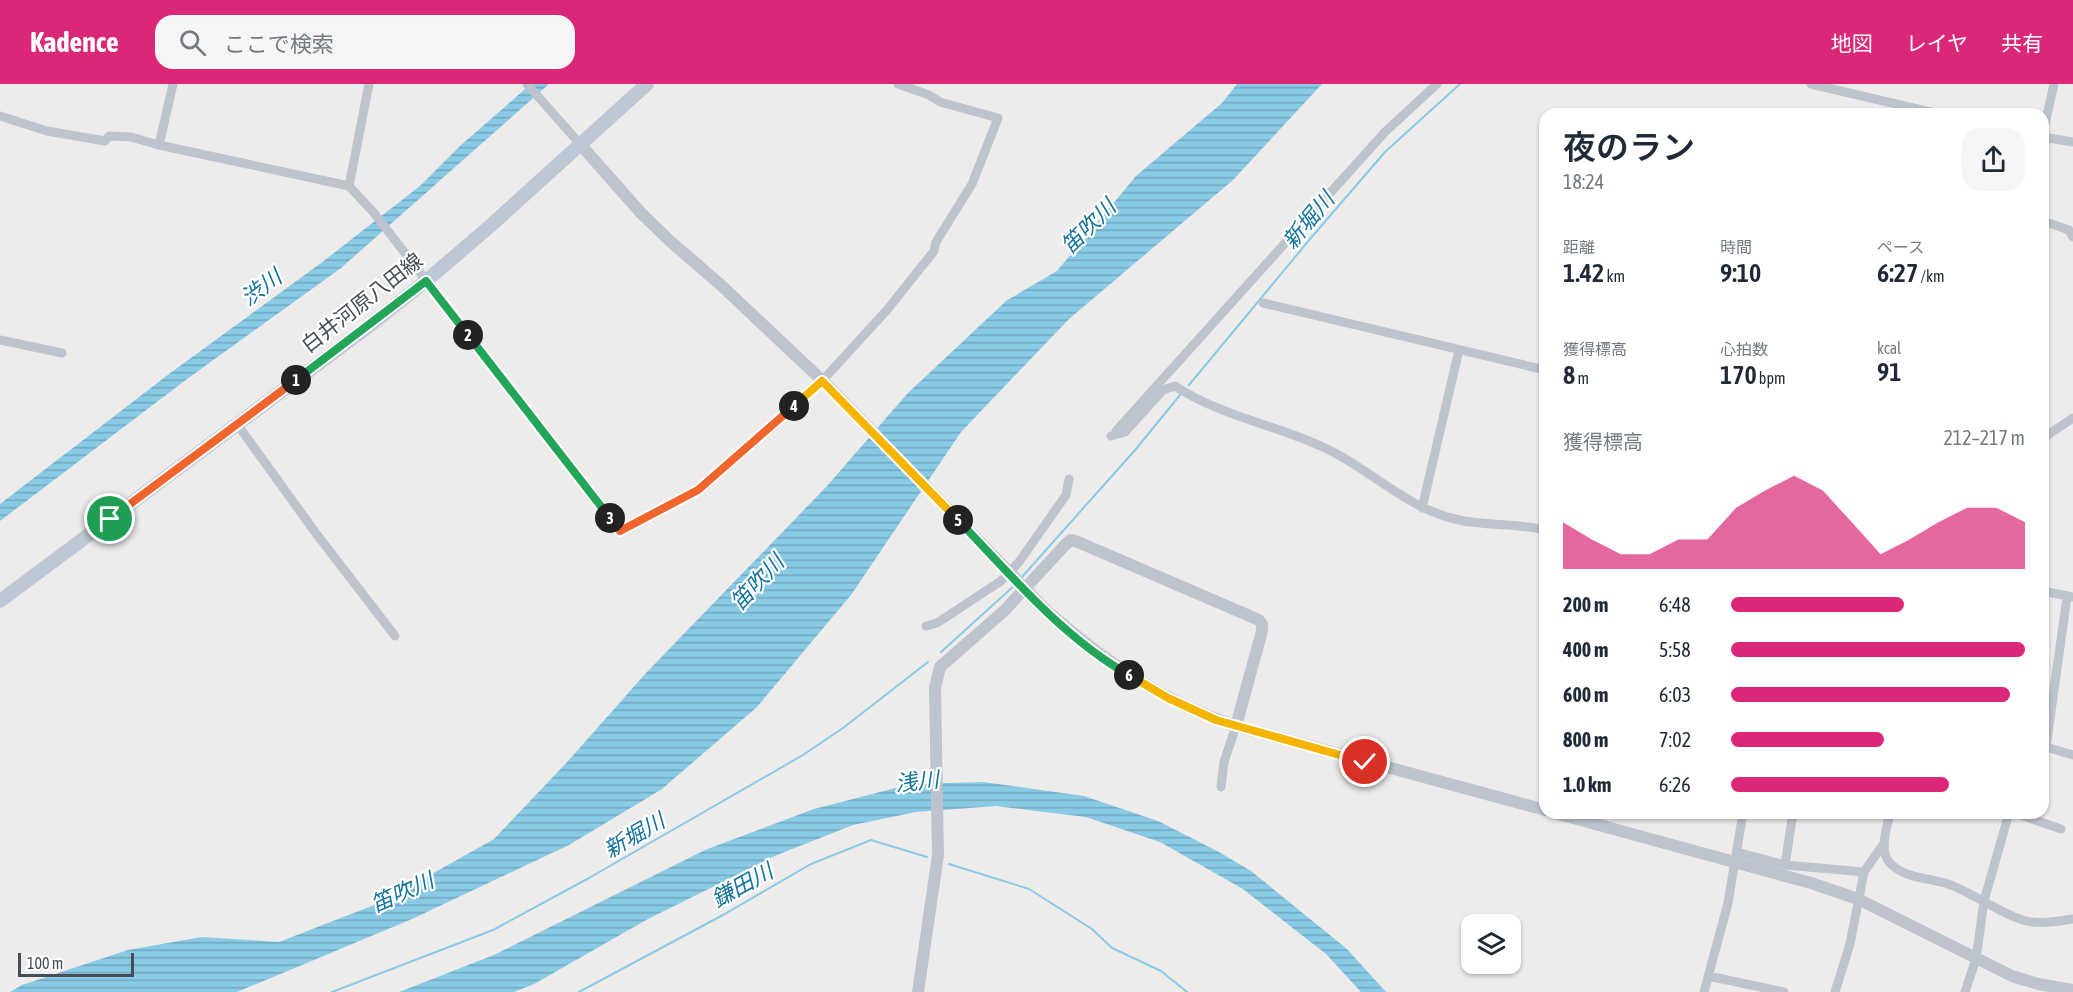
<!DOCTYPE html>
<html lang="ja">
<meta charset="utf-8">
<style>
body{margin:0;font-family:"Asap Condensed","Noto Sans JP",sans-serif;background:#f6f6f7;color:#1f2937;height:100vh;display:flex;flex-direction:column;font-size:22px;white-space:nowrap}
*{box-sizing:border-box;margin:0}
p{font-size:20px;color:#747a83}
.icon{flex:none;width:33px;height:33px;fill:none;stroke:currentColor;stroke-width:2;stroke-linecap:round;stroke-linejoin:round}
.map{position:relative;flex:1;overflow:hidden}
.sheet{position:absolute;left:1539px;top:24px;width:510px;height:711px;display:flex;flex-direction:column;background:#fff;border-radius:18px;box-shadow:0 2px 4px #0004}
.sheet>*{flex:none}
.fabs{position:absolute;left:1461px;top:830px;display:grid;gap:12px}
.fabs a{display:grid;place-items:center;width:60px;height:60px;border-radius:12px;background:#fff;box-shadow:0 2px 4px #0004;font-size:30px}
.scale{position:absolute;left:18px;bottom:15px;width:116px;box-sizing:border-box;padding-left:6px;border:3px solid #454d57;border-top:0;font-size:16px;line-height:21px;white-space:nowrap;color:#454d57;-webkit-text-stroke:4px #fff;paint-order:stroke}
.pin{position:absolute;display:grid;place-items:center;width:51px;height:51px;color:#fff;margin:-26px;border:3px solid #fff;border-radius:50%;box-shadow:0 2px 6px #0007}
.km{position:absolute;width:30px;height:30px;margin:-15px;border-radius:50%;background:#222;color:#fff;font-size:16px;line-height:30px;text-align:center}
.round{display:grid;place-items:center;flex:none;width:63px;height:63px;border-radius:18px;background:#f6f6f7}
.overview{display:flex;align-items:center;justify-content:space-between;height:102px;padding:0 24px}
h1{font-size:33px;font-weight:600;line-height:45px}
.stats{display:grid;grid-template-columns:repeat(3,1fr);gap:9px;height:102px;padding:6px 24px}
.stats div{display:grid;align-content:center}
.stats b{font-size:26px;font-weight:600}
.stats small{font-size:16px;font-weight:400}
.stats p{font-size:16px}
.chart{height:168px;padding:12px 24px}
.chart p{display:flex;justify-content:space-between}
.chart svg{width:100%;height:108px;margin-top:6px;fill:#db2777;opacity:.7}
ul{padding:0 24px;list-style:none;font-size:20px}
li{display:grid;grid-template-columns:96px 72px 1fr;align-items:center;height:45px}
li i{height:15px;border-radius:8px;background:#db2777}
header{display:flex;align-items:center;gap:36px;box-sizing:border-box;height:84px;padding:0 30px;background:#db2777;color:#fff}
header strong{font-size:28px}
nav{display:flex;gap:33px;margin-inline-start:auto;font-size:21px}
.search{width:420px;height:54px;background:#f6f6f7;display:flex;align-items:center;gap:15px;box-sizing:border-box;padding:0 21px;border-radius:18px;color:#747a83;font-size:22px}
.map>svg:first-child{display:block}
.water{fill:url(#water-rules)}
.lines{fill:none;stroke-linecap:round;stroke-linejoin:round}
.stream{stroke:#89cae6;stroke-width:2}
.minor{stroke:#bdc4cd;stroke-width:9}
.tertiary{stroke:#bdc4cd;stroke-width:12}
.secondary{stroke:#bec7d4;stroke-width:14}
.tertiary-bridge{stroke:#bdc4cd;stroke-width:12}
.split-1-casing{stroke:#fff;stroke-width:12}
.split-2-casing{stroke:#fff;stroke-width:12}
.split-3-casing{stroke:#fff;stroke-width:12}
.split-4-casing{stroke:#fff;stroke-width:12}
.split-5-casing{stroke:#fff;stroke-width:12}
.split-6-casing{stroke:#fff;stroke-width:12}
.split-7-casing{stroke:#fff;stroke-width:12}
.split-1{stroke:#f0652b;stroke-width:8}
.split-2{stroke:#22a559;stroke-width:8}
.split-3{stroke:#22a559;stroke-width:8}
.split-4{stroke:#f0652b;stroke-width:8}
.split-5{stroke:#f5b400;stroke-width:8}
.split-6{stroke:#22a559;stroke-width:8}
.split-7{stroke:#f5b400;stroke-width:8}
.labels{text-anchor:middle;stroke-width:4.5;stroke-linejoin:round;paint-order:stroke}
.street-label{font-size:21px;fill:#454d57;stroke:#fff}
.water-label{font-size:22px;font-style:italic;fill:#13739c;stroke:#fff}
</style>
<header>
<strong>Kadence</strong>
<div class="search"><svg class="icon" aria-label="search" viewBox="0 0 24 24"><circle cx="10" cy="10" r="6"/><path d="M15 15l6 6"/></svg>ここで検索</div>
<nav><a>地図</a><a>レイヤ</a><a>共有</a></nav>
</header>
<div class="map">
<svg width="2073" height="908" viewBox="0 0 2073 908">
<defs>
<pattern id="water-rules" width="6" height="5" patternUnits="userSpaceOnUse" patternTransform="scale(1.5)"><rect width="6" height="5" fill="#89cae6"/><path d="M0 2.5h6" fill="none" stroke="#72a6bd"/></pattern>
</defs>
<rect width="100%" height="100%" fill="#eeebeb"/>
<!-- water -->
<path class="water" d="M531,0H549L341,184L187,295L0,437V420L169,290L321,179L420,102L460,62Z
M1237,0H1322L1233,96L1069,235L961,348L851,511L757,623L662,705L569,761L412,835L237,908H10L22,901L128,866L202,853L279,858L382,818L494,755L569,676L646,589L827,402L907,310L1006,217L1057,187L1136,92L1222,19Z
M983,698L1084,712L1158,737L1219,768L1251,787L1347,865L1386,908H1361L1326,870L1243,805L1160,758L1086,733L996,722L916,728L853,741L777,771L648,835L534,900L514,908H399L494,871L705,766L814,725L911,700Z"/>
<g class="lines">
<!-- stream -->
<path class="stream" d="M1189,301L1310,155L1385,68L1460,0
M1021,494L1136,365L1180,311
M941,568L1015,501
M949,780L1029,805L1092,845L1112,864L1161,887L1187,908
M332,908L493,846L589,794L803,671L843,644L928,578
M579,908L723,831L811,780L871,756L927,773"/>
<!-- minor -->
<path class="minor" d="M527,0L580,60
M1811,0L1939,30
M0,32L47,47L105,57L109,52L131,53L159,61L349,102L374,129L620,447L689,412L729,381L822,297L887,226L934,167L936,158L972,100L998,34L940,18L929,11L898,0
M2043,49L2054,0
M2043,53L2073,58
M159,61L173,0
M349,102L369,0
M2043,137L2069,146L2073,153
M1263,219L1545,286
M0,256L62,269
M237,340L315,448L395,552
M1116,347L1385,48L1437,0
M1111,352L1125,348L1163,306L1175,302C1223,334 1284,342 1335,369C1376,391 1411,426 1459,436C1487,442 1517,439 1545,446
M2043,354L2073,334
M1422,424L1459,266
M2043,507L2073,513
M2067,513L2046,663L2073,671
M926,542L937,539L1001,497L1019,478L1066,411L1069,395
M1221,703L1224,678L1236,642
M1890,729C1887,744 1879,765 1889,778C1902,794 1930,794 1948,800C1972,808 2010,836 2032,838C2045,840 2060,837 2073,835
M2015,729L2061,745
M1737,768L1785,781L1864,788
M1785,781L1793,729
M1708,892L1784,908
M1704,908L1728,819L1743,729
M1835,908L1850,860L1864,788L1884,759
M1965,908L1976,875L1984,817L2009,729"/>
<!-- tertiary -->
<path class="tertiary" d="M580,60L641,129L670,157L723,203L828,302
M1046,526C1104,577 1162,618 1236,642L1545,726
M1555,729L1811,799L1858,815L2012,892L2038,900L2073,906
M918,908L938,771L935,604L940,583L1004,527L1066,460L1071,456L1078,458L1259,536L1262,540V547L1236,642"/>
<!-- secondary -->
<path class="secondary" d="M0,517L369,242L426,197L489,143L647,0"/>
<!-- tertiary-bridge -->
<path class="tertiary-bridge" d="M828,302L1046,526"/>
</g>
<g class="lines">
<defs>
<path id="split-1" d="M110,435L296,296"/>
<path id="split-2" d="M296,296L426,197L468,251"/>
<path id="split-3" d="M468,251L610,434"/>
<path id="split-4" d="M610,434L620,447L698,406L794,322"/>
<path id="split-5" d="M794,322L822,297L958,436"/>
<path id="split-6" d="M958,436C1010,490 1062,553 1129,591"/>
<path id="split-7" d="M1129,591L1168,614L1216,636L1365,678"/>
</defs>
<!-- split-1 casing -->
<use href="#split-1" class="split-1-casing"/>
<!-- split-2 casing -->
<use href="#split-2" class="split-2-casing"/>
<!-- split-3 casing -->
<use href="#split-3" class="split-3-casing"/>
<!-- split-4 casing -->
<use href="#split-4" class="split-4-casing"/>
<!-- split-5 casing -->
<use href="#split-5" class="split-5-casing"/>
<!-- split-6 casing -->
<use href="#split-6" class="split-6-casing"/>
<!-- split-7 casing -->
<use href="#split-7" class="split-7-casing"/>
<!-- split-1 -->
<use href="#split-1" class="split-1"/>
<!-- split-2 -->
<use href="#split-2" class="split-2"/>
<!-- split-3 -->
<use href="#split-3" class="split-3"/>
<!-- split-4 -->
<use href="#split-4" class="split-4"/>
<!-- split-5 -->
<use href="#split-5" class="split-5"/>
<!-- split-6 -->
<use href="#split-6" class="split-6"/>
<!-- split-7 -->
<use href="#split-7" class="split-7"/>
</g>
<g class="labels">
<!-- street labels -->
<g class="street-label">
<text transform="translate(362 219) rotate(-38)" y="7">白井河原八田線</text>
</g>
<!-- water labels -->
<g class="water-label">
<text transform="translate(1308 136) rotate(-50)" y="8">新堀川</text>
<text transform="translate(1088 142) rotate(-45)" y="8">笛吹川</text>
<text transform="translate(261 203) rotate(-37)" y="8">渋川</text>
<text transform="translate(757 498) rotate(-47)" y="8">笛吹川</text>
<text transform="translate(917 697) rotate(-6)" y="8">浅川</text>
<text transform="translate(634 751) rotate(-30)" y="8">新堀川</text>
<text transform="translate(742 801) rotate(-29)" y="8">鎌田川</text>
<text transform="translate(402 808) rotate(-24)" y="8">笛吹川</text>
</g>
</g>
</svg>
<div class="fabs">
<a><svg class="icon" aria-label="layers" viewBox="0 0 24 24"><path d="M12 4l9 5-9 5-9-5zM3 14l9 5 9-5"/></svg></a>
</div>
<div class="scale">100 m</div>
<div class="pin" style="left:110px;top:435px;background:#1e9e55"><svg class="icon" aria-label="arrive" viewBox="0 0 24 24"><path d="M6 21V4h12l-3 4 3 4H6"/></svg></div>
<div class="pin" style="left:1365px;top:678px;background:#d93025"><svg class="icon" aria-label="check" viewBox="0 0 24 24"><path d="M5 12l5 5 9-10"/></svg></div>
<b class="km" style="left:296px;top:296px">1</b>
<b class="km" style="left:468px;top:251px">2</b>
<b class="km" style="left:610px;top:434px">3</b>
<b class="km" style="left:794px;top:322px">4</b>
<b class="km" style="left:958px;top:436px">5</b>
<b class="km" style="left:1129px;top:591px">6</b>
<section class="sheet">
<div class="overview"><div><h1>夜のラン</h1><p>18:24</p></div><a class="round"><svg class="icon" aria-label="share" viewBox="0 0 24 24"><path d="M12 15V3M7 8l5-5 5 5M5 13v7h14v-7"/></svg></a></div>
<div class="stats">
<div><p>距離</p><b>1.42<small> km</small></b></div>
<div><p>時間</p><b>9:10</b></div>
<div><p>ペース</p><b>6:27<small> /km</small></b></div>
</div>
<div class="stats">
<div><p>獲得標高</p><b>8<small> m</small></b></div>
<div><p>心拍数</p><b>170<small> bpm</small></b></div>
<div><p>kcal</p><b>91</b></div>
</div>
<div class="chart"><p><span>獲得標高</span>212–217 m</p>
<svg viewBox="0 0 160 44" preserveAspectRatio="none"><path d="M0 44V25L10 32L20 38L30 38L40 32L50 32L60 19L70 12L80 6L90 12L100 25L110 38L120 32L130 25L140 19L150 19L160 25V44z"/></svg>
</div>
<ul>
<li><b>200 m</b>6:48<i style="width:59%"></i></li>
<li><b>400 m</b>5:58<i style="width:100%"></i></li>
<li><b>600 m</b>6:03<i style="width:95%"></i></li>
<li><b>800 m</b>7:02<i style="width:52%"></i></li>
<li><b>1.0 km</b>6:26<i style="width:74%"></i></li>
</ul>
</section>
</div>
